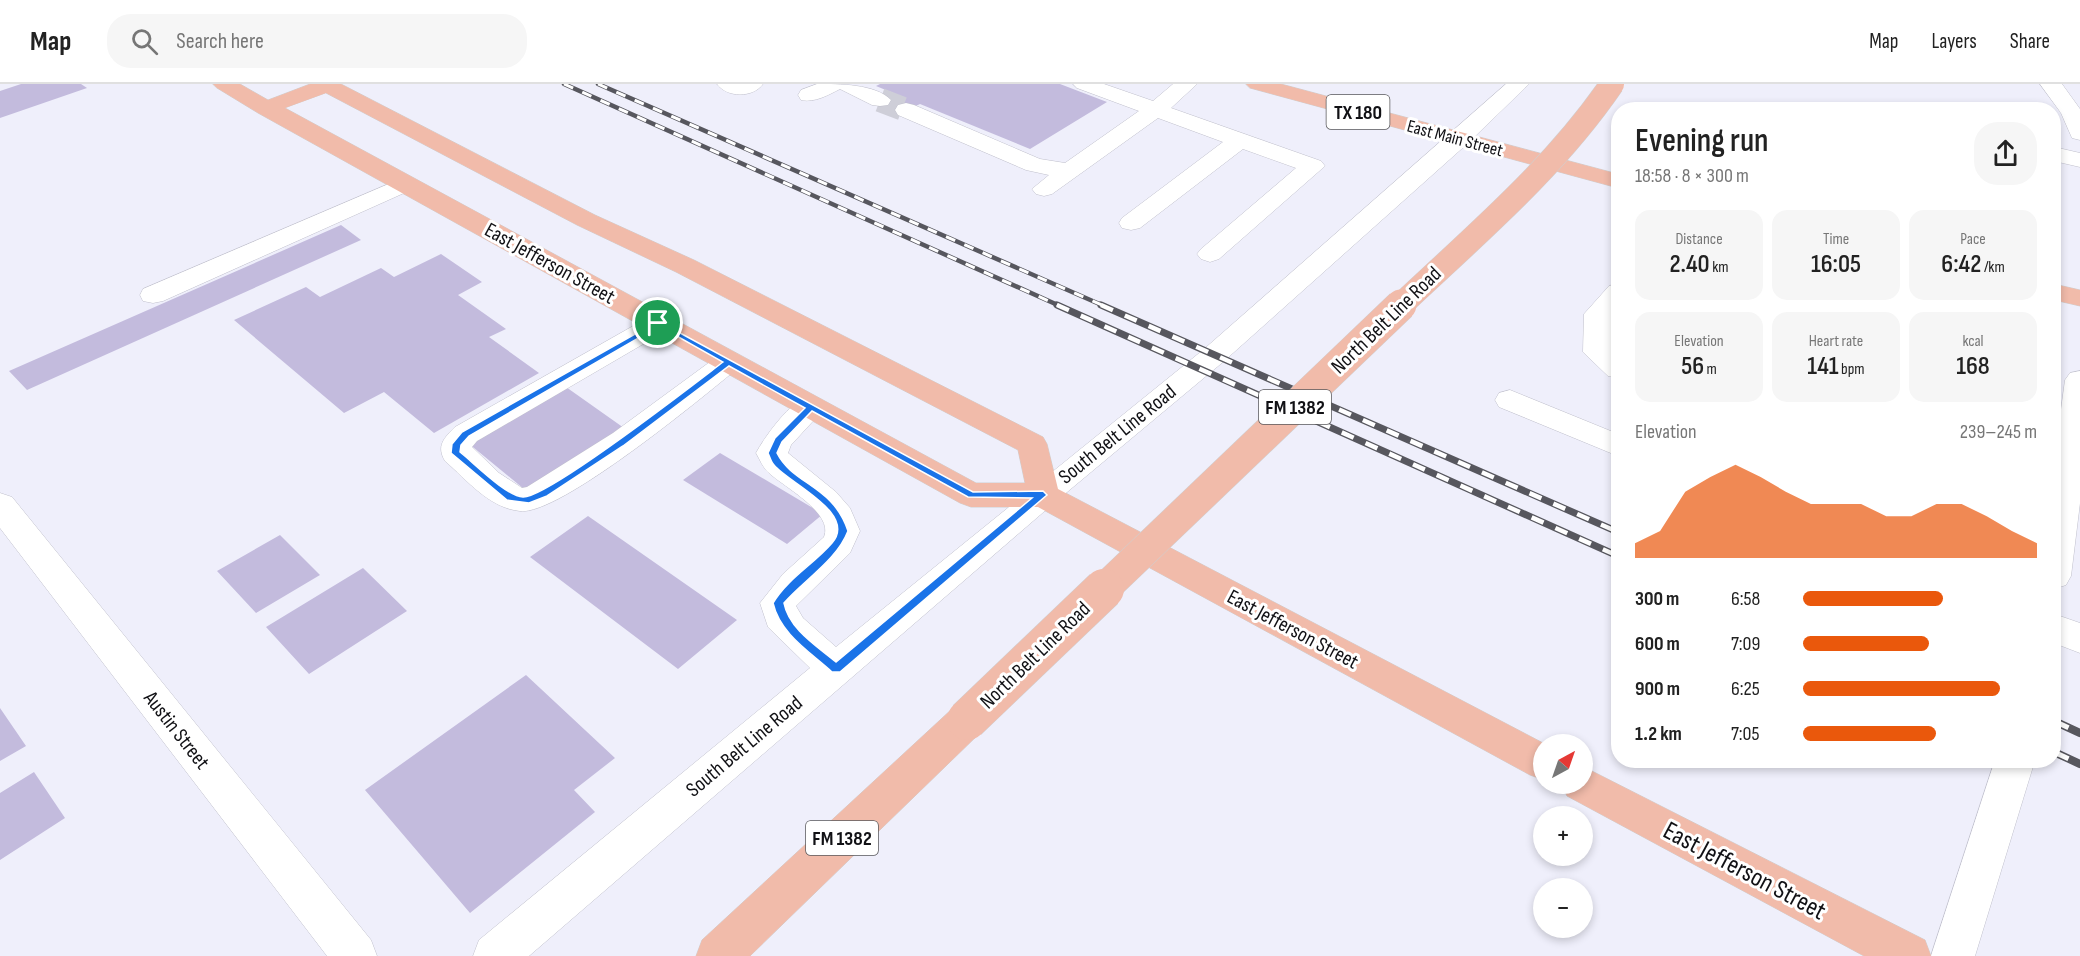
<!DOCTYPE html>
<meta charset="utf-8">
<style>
body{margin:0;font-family:"Sofia Sans Condensed",sans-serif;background:#f6f6f6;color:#222;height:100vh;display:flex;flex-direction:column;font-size:22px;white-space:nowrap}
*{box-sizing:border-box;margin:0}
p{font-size:20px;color:#767676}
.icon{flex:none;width:33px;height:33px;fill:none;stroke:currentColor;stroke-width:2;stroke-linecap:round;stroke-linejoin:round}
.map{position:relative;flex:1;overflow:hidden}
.side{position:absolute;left:1611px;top:18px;width:450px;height:666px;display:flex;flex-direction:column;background:#fff;border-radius:24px;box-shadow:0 3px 9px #0003}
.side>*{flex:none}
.needle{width:39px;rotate:40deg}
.buttons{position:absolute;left:1533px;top:650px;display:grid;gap:12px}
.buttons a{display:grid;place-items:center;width:60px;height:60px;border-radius:50%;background:#fff;box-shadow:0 3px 9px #0003;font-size:30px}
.pin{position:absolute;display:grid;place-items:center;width:51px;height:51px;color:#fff;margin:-26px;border:3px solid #fff;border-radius:50%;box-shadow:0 2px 6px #0007}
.round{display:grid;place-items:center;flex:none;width:63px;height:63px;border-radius:24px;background:#f6f6f6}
.summary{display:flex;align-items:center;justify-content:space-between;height:102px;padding:0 24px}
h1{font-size:33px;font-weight:600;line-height:45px}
.metrics{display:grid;grid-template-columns:repeat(3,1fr);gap:9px;height:102px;padding:6px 24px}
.metrics div{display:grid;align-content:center;border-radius:15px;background:#f6f6f6;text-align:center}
.metrics b{font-size:26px;font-weight:600}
.metrics small{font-size:16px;font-weight:400}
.metrics p{font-size:16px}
.chart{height:168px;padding:12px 24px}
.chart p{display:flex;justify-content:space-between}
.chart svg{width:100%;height:108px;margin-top:6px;fill:#ea580c;opacity:.7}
ul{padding:0 24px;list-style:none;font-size:20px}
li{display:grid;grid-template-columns:96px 72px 1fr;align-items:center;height:45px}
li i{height:15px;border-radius:8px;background:#ea580c}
header{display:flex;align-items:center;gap:36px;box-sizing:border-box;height:84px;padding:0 30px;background:#fff;border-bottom:2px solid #e0e0e0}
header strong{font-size:28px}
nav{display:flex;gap:33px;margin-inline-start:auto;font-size:21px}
.search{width:420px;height:54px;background:#f6f6f6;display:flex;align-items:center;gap:15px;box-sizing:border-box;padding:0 21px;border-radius:24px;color:#767676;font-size:22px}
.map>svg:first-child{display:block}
.building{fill:#c3bbdd}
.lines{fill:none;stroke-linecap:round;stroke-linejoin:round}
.minor-tunnel{stroke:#ceced8;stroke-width:24;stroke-dasharray:24 12;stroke-linecap:butt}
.minor-casing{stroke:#c0c0cc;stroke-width:1}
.major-casing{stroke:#cfcfd0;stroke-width:1}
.minor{fill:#fff;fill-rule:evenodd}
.major{fill:#f1bbaa;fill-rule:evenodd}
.rail-far2-casing{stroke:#57575e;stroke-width:4.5}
.rail-far1-casing{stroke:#57575e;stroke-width:7}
.rail-casing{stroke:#57575e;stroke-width:8}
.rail-far2{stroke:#fff;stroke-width:3;stroke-dasharray:10;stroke-linecap:butt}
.rail-far1{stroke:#fff;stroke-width:4.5;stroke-dasharray:13;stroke-linecap:butt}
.rail{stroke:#fff;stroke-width:5;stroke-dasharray:16;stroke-linecap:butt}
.major-bridge-far2-casing{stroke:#cfcfd0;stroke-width:25;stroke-linecap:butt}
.major-bridge-far1-casing{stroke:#cfcfd0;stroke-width:32;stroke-linecap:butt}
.major-bridge-casing{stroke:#cfcfd0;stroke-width:41;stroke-linecap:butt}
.major-bridge-far2{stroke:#f1bbaa;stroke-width:24}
.major-bridge-far1{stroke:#f1bbaa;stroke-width:31}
.major-bridge{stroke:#f1bbaa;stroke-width:40}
.route{fill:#1a73e8;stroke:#fff;stroke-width:1.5;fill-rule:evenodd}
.labels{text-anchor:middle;stroke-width:6;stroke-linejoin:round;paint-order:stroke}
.far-street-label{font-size:18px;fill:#111115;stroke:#fff}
.shield{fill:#fff;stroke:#58585b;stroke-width:1.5}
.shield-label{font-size:20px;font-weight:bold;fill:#111115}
.street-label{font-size:21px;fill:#111115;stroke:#fff}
.near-street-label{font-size:26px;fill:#111115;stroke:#fff}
</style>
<header>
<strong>Map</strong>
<div class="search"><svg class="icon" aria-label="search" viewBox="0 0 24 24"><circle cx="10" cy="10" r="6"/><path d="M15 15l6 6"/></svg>Search here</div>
<nav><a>Map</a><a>Layers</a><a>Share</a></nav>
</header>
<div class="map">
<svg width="2080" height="872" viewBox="0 0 2080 872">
<rect width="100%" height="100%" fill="#efeffb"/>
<!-- building -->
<path class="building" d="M21,0H81L87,4L0,34V7Z
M880,0H1060L1107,18L1030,65L920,20L901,29L876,18L893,9L876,2Z
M341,141L361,156L27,306L9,287Z
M441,170L482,198L458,211L506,245L489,253L539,289L434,349L384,308L344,329L234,236L306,203L320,213L381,184L394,193Z
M566,303L624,344L524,405L468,359Z
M720,369L823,430L787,460L683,396Z
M588,432L737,536L678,585L530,473Z
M280,451L320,491L256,529L217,487Z
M363,484L407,527L309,590L266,543Z
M526,591L615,674L574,706L595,728L470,829L365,706Z
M0,624L26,662L0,677Z
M34,688L65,734L0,776V709Z"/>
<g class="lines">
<!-- minor-tunnel -->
<path class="minor-tunnel" d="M880,16L906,26"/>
<defs>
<path id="minor" d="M717,0H763C753,14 727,14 717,0Z
M817,0C839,0 876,0 891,16L888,21L880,22L872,21L840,5C828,11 815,19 801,16L798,11L801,6Z
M1073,0H1104L1153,17L1173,0H1197L1171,24L1321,77L1325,82L1219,175L1210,178L1201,175L1197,170L1201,165L1296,84L1243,65L1140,144L1131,146L1122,144L1119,139L1122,134L1223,58L1158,34L1052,110L1044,112L1036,110L1032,105L1049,91L1026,86L898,31L895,26L898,21L906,19L914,21L1040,75L1065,79L1139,27L1077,4Z
M1506,0H1529L1467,60L1223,278L1054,419L529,872H473L479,856L810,584L768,543L760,519L783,490L824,453C834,429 784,403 769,389C763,384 760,376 756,369C764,354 787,322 803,315C810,313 815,314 822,316L826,323L791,361L788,369L836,408L850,424L860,447L850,469L796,522L803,534L836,563L1203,266Z
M2040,0H2062L2080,25V56L2072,54L2061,29Z
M2054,63L2080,69V83L2054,77Z
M405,93L413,95L417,100L413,105L163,217L153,219L143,217L140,211L143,205Z
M1618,200V224L1612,231L1611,265L1618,271V294L1608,292L1583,268L1584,230L1609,202Z
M659,231L669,233L673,239L669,245L477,357L472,363L499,389L522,404L527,403L613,349L718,272L728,269L738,272L742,278L738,284C703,313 559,432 520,427C489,424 467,396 445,377C436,362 444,354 455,343L649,233Z
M2080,287V419L2071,492L2066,501L2054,505V377L2065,296L2070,289Z
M1510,306L1618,350V372L1499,323L1495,316L1499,309Z
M0,409L12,413L371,856L377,872H327L0,444Z
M2054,530L2080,539V569L2054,559Z
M1995,676H2035L1975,872H1931Z"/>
<path id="major" d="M213,0H240L268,16L310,0H341L595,131L694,176L1043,353L1047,360L1058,405L1545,660L1544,696L1530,691L1038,423H971L960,419L258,29L217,4ZM326,9L577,141L676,188L1018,366L1025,399H976L285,24Z
M1246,0H1281L1618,90V104L1250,4Z
M2054,200L2080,206V222L2054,216Z
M967,620L981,624L986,636L981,648L750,872H696L702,856L953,624Z
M1582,682L1925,856L1931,872H1864L1567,712L1561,699H1582Z"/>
</defs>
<!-- minor casing -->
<use href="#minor" class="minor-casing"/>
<!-- major casing -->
<use href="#major" class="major-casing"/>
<!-- minor -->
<use href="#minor" class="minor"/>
<!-- major -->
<use href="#major" class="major"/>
<defs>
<path id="rail-far2" d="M564,0L1060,222
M598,0L1104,222"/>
<path id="rail-far1" d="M1057,221L1618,472
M1101,221L1618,448"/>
<path id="rail" d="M2054,637L2080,649
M2054,668L2080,680"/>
</defs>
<!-- rail-far2 casing -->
<use href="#rail-far2" class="rail-far2-casing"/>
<!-- rail-far1 casing -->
<use href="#rail-far1" class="rail-far1-casing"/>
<!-- rail casing -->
<use href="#rail" class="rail-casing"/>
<!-- rail-far2 -->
<use href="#rail-far2" class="rail-far2"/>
<!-- rail-far1 -->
<use href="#rail-far1" class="rail-far1"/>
<!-- rail -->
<use href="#rail" class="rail"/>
<defs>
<path id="major-bridge-far2" d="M1400,222C1474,152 1554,85 1612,0"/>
<path id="major-bridge-far1" d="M1102,507L1401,221"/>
<path id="major-bridge" d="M967,636L1104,505"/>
</defs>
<!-- major-bridge-far2 casing -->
<use href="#major-bridge-far2" class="major-bridge-far2-casing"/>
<!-- major-bridge-far1 casing -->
<use href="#major-bridge-far1" class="major-bridge-far1-casing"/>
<!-- major-bridge casing -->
<use href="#major-bridge" class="major-bridge-casing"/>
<!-- major-bridge-far2 -->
<use href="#major-bridge-far2" class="major-bridge-far2"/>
<!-- major-bridge-far1 -->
<use href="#major-bridge-far1" class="major-bridge-far1"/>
<!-- major-bridge -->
<use href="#major-bridge" class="major-bridge"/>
</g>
<!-- route -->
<path class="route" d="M658,237L973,408L1043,407L1047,411L840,588H832C810,568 780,550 773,519C788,494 814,480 832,459C858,429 788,399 774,381C771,378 770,373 768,369L775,354L805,324L729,282L623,362L547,412L529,419L507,416L451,369L452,360L462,348ZM659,242L723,278C694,300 548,414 523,413C506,412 474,379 460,368L461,361L469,352ZM812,327L968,413L1032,414L836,578C817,562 789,545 784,519C804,496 837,476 848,447C833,401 793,401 777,369L782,358Z"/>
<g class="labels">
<!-- far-street labels -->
<g class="far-street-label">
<text transform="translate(1455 54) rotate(15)" y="6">East Main Street</text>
</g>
<!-- shield labels -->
<g class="shield">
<rect x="1326.5" y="11" width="63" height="34" rx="4.5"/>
<rect x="1259" y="306" width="72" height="34" rx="4.5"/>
<rect x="806" y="737" width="72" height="34" rx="4.5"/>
</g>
<g class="shield-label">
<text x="1358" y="35">TX 180</text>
<text x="1295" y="330">FM 1382</text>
<text x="842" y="761">FM 1382</text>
</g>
<!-- street labels -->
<g class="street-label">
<text transform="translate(550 179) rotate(29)" y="7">East Jefferson Street</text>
<text transform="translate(1386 236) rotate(-44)" y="7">North Belt Line Road</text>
<text transform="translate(1117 350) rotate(-39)" y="7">South Belt Line Road</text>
<text transform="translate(1293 545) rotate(28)" y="7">East Jefferson Street</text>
<text transform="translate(1035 571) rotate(-44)" y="7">North Belt Line Road</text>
<text transform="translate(177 646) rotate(52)" y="7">Austin Street</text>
<text transform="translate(744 662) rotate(-40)" y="7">South Belt Line Road</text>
</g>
<!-- near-street labels -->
<g class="near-street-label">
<text transform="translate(1745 786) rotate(28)" y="9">East Jefferson Street</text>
</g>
</g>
</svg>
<div class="buttons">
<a><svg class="needle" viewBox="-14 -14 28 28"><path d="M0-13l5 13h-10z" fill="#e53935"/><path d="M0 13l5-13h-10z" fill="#767676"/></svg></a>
<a>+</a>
<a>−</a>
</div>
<div class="pin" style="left:658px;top:239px;background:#1e9e55"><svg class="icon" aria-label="arrive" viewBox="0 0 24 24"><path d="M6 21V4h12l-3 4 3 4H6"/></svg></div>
<section class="side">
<div class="summary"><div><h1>Evening run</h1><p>18:58 · 8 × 300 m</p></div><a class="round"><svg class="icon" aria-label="share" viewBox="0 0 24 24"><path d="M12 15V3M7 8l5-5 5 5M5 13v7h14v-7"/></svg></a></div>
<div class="metrics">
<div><p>Distance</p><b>2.40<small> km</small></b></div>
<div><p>Time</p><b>16:05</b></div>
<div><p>Pace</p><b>6:42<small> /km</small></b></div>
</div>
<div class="metrics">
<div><p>Elevation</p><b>56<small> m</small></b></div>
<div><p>Heart rate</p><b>141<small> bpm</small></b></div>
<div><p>kcal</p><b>168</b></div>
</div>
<div class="chart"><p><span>Elevation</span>239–245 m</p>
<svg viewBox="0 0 160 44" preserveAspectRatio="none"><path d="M0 44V38L10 33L20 17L30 11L40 6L50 11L60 17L70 22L80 22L90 22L100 27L110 27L120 22L130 22L140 27L150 33L160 38V44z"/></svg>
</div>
<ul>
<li><b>300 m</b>6:58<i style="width:60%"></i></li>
<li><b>600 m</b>7:09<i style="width:54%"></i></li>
<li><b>900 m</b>6:25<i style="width:84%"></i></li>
<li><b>1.2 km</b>7:05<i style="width:57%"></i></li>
</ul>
</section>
</div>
